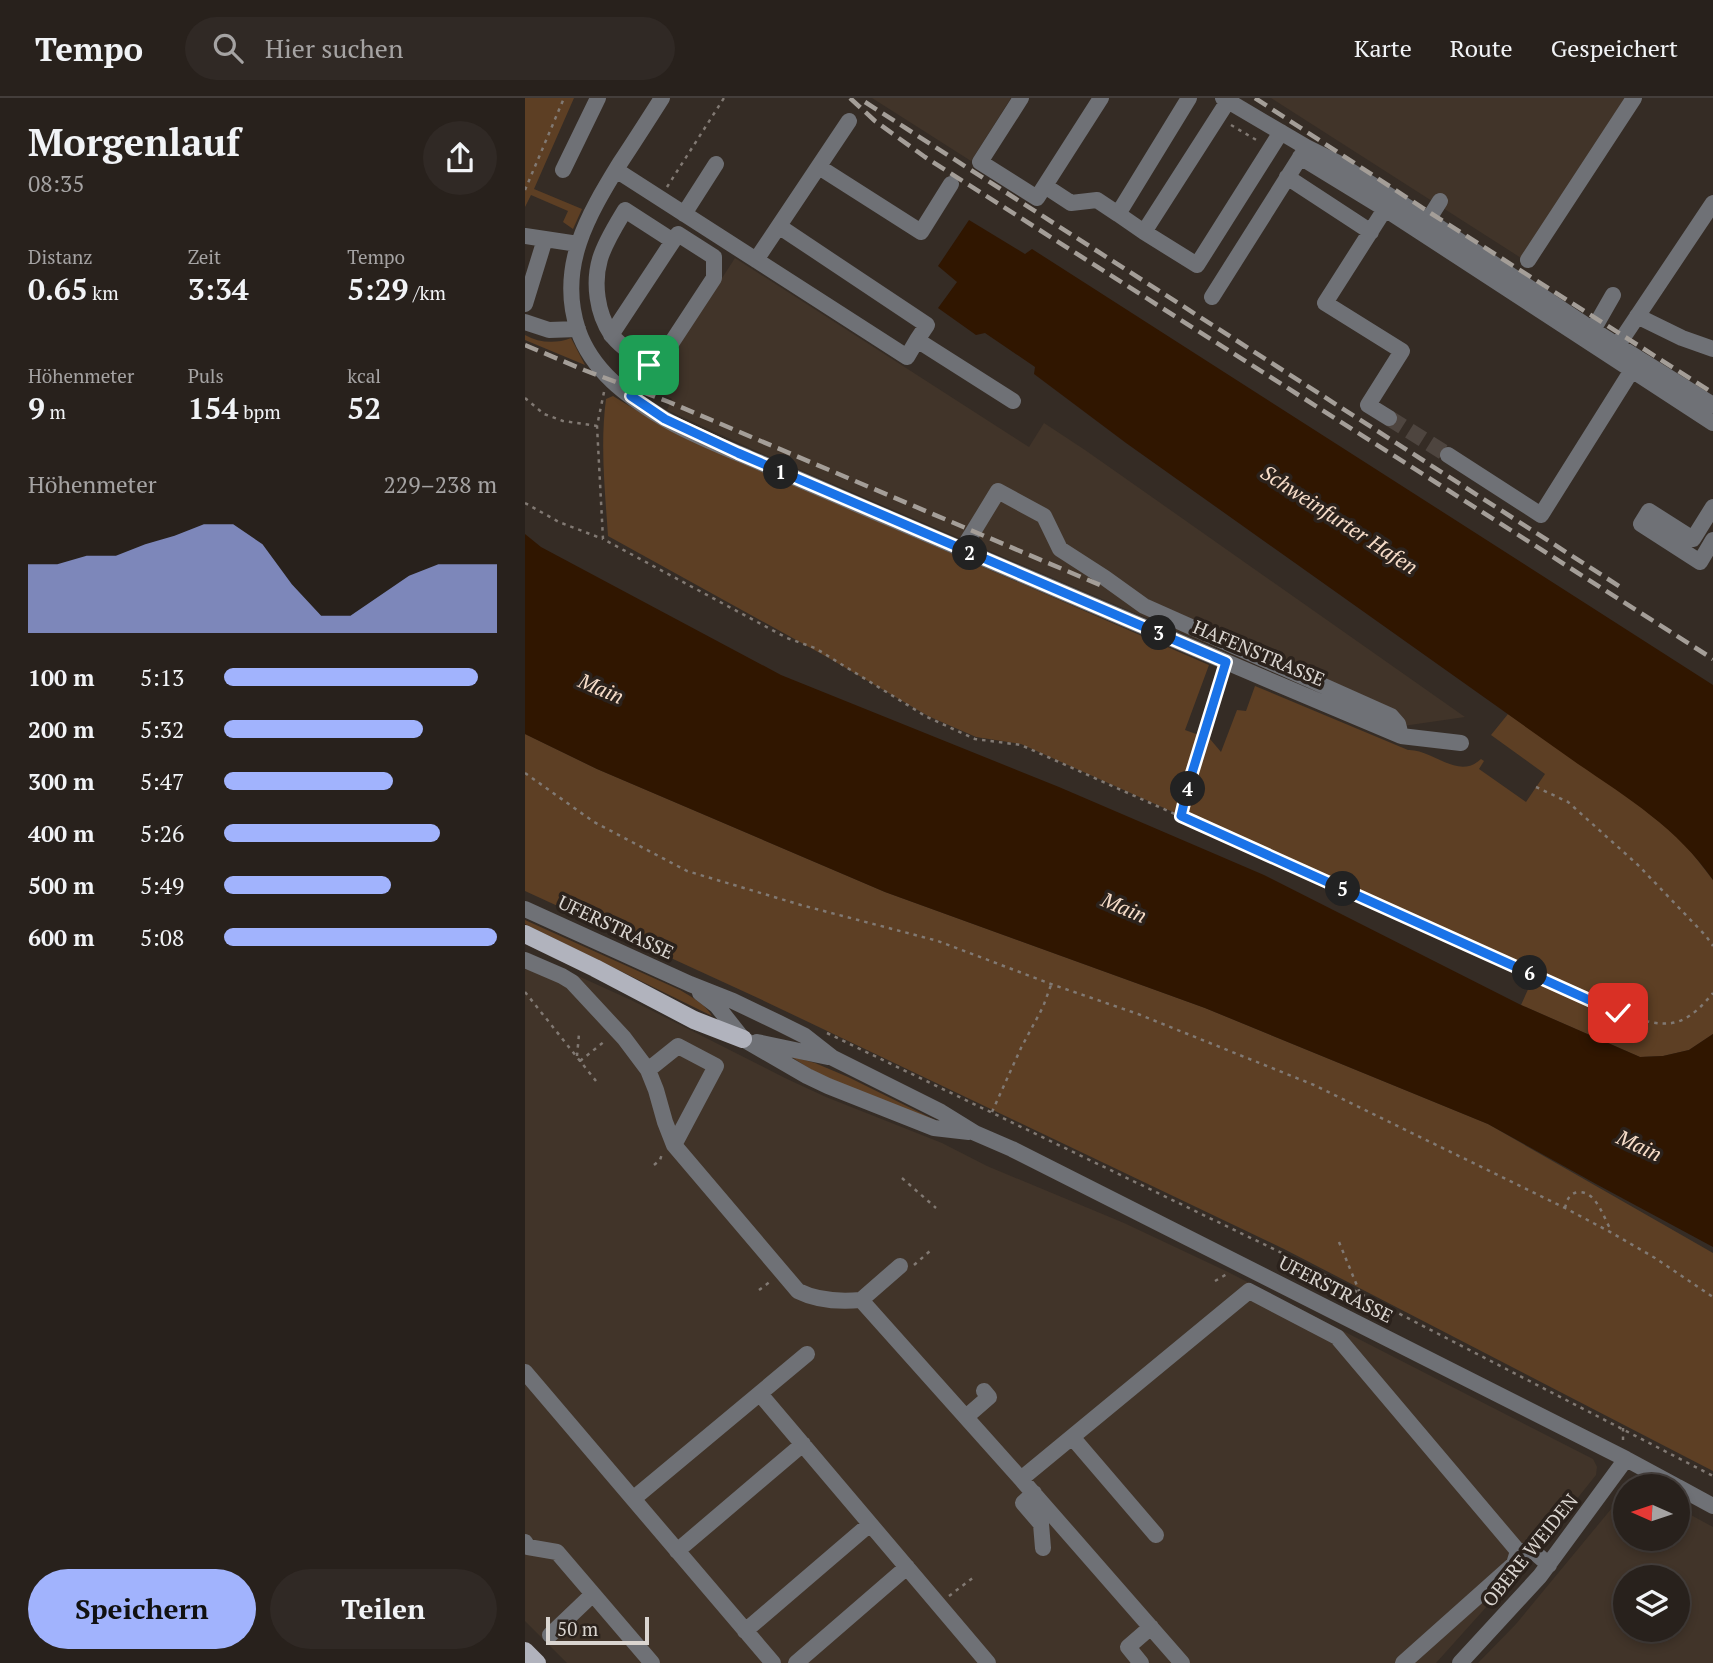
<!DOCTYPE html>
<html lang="de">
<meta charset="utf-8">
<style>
body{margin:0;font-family:"PT Serif",serif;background:#302925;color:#f1f3f6;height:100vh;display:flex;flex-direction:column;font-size:26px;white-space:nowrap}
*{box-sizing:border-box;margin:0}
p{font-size:23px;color:#a5a3a3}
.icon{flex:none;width:38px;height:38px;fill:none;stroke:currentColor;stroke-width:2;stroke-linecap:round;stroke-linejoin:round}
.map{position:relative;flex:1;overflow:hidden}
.sheet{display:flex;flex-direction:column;background:#28211c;width:525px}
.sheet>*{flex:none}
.needle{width:46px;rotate:273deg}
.tools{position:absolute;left:1088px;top:1376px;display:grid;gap:14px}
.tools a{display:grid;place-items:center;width:77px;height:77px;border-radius:50%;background:#28211c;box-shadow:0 4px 10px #0003,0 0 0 2px #443e3b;font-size:35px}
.scale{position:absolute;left:21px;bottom:18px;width:103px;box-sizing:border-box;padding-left:7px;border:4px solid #dad5d0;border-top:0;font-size:19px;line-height:24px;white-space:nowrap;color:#dad5d0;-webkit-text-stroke:5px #2b221c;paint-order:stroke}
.pin{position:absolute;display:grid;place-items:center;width:60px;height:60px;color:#fff;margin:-30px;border-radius:14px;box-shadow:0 4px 10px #0006}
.km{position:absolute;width:35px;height:35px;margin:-18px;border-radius:50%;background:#222;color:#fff;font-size:19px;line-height:35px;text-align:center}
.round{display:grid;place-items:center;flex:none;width:74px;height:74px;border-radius:37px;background:#302925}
.overview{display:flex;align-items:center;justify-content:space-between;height:119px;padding:0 28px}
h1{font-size:38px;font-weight:700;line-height:52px}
.figures{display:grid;grid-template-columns:repeat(3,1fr);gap:10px;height:119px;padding:7px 28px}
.figures div{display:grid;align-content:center}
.figures b{font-size:30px;font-weight:700}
.figures small{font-size:19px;font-weight:400}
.figures p{font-size:19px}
.chart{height:196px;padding:14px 28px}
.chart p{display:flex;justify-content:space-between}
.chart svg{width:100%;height:126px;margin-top:7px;fill:#a1b3fd;opacity:.7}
.button{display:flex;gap:14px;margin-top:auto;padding:14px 28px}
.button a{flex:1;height:80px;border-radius:42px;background:#a1b3fd;color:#111;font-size:28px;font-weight:700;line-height:80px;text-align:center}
.button a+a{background:#302925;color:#f1f3f6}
ul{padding:0 28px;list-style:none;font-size:23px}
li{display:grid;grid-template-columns:112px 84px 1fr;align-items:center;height:52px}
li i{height:18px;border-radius:9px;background:#a1b3fd}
header{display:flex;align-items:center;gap:42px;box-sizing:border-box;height:98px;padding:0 35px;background:#28211c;border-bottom:2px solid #443e3b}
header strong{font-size:33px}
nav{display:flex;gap:38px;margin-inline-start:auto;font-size:24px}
.search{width:490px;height:63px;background:#302925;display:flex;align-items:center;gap:18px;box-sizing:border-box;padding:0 24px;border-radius:38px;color:#a5a3a3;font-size:26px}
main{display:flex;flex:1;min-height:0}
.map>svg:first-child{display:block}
.built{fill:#413429;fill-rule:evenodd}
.green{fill:#5d3f24}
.water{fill:#301600}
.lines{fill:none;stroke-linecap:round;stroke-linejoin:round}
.minor-tunnel{stroke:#4e453f;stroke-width:16;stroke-dasharray:16 8;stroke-linecap:butt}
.path{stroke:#817973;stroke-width:2.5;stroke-dasharray:3.5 5;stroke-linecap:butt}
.minor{stroke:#6f7176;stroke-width:16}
.major{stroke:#b1b3bd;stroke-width:18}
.rail{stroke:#a49e98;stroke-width:4.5;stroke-dasharray:14 7;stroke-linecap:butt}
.route-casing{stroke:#fff;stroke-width:14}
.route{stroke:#1a73e8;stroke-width:9}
.labels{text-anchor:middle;stroke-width:7;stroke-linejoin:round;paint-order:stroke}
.street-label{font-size:19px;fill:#dad5d0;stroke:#2b221c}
.water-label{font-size:21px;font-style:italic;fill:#f7ddc9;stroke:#2b221c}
</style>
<header>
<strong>Tempo</strong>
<div class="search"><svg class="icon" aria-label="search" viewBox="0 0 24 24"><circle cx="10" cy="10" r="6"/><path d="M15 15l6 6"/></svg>Hier suchen</div>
<nav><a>Karte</a><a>Route</a><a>Gespeichert</a></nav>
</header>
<main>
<section class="sheet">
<div class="overview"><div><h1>Morgenlauf</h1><p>08:35</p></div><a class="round"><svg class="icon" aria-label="share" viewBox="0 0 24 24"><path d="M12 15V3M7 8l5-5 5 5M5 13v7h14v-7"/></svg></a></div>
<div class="figures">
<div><p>Distanz</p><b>0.65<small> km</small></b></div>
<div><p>Zeit</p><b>3:34</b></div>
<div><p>Tempo</p><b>5:29<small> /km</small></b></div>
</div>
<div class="figures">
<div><p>Höhenmeter</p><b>9<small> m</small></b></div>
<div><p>Puls</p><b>154<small> bpm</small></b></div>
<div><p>kcal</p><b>52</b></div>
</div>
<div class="chart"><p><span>Höhenmeter</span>229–238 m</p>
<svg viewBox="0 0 160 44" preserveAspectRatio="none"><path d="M0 44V20L10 20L20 17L30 17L40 13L50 10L60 6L70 6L80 13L90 27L100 38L110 38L120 31L130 24L140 20L150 20L160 20V44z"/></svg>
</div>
<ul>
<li><b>100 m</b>5:13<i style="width:93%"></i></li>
<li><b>200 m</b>5:32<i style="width:73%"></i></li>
<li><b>300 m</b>5:47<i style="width:62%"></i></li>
<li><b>400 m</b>5:26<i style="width:79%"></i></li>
<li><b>500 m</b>5:49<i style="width:61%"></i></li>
<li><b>600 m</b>5:08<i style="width:100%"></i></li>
</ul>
<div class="button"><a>Speichern</a><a>Teilen</a></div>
</section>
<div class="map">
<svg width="1188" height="1565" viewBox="0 0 1188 1565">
<rect width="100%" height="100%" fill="#352c25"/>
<!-- built -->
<path class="built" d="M347,0H486L446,63Z
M746,0H1117L1007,167Z
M210,160L504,349L519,325L560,352L940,619L878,628L766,582L238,356L142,312L147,301L126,290Z
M0,854L106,902L260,980L301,999L417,1045L462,1068L599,1125L701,1173L1068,1361L1072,1369L1071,1377L999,1467L911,1565H42L0,1523Z
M1101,1393V1440H1153V1410L1188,1429V1565H953L991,1526ZM1101,1479H1153V1531H1101Z"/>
<!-- green -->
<path class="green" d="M0,0H49L9,91L57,111L48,131L38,124L43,113L6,97L0,109Z
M0,237C14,245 31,246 46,240L60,267L0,242Z
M88,298L121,318L211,362L684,567L660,632L685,641L696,654L712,612L721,613L730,588L883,652C908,651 933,683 956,661L959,663L954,671L1001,704L1020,676L966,637L983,616L1110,704L1143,731L1160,746L1188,782V936L1164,952L1138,958L1115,959L996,907L1010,876L496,646L451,639L403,618L302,559L83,438C80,393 75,346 81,301Z
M0,636L72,671L360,794L680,910L963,1026L1188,1155V1373L759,1151L233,900L0,793Z
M0,822L155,892C167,899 181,907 187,918L0,826Z
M265,958L290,965L323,979L414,1024L344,998L290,974Z"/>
<!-- water -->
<path class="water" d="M444,122L500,156L507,151L1188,587V782C1153,731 1103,700 1053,666L601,345L509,276L510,269L460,235L451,237L413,210L432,184L413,168Z
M0,436L16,449L256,577L534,689L739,777L996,907L1115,959L1138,958L1164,952L1188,936V1149L1071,1086L963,1026L680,910L360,794L72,671L0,636Z"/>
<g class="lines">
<!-- minor-tunnel -->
<path class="minor-tunnel" d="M864,320L923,357"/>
<!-- path -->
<path class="path" d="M706,27L733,43
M142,89L199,0
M0,92L39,0
M79,294L72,328L78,441L262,540L290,550L402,619L450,641L496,647L1093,915C1139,929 1155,935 1188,895
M0,300L19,316L38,323L72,328
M0,405L34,424L78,441
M0,675L69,724L162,773L276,807L413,843L526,886L613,916L789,987L1040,1110L1087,1135L1130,1160L1188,1199
M1011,689L1043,704L1113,767L1181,838L1188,848
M656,718L663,688L697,577
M0,894L71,983
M302,935L757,1155L1188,1378
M52,958L54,936
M55,963L80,943
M467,1014L496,950L518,909L526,887
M129,1067L135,1062L137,1056
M377,1080L411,1110
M1040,1110C1042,1102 1044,1095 1054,1094C1072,1094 1078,1119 1086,1132
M814,1144L835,1195
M389,1167L405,1153
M690,1183L702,1176
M234,1192L246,1183
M1098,1330V1344
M424,1498L449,1479"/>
<!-- minor -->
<path class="minor" d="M137,0C123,22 109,44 95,65C63,117 32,169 53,232C67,273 102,298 138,320C165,336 196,348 224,360C272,380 319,401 366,421C536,495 706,566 876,638L936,645
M496,0L455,64L512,100L576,0
M698,0L781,49L813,65L903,122L1068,232L1188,307
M703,3L619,134L672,167L756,34
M775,59L860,111L1188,325
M294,69L396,134L426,86
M38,72L73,0
M91,72L382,259L392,242L488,303
M762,79L846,134
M520,88L546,105L572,102L593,116
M860,111L800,205L877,253L843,307L864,320
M159,116L191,66
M903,122L915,103
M255,129L402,227L392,242
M619,134L593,116L664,0
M0,138L20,141
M231,162L324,23
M1003,162L1109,0
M687,199L781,50
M0,206L20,141L53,146
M1112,218L1157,240L1188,251
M0,224L24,232L53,231
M1068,232L1088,197
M86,237L148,143L100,112C91,127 80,144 75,161C68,185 72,215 86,236C95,249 112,258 124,267
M1093,247L1188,105
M106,298L124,267L147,244L189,180V159L153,136L148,143
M923,357L1016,417L1107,272
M1188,409L1168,441L1124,413L1116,426L1175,464L1188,442
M437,452L473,393L519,418L535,451L580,480L619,508L866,618L873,626L876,638
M0,811L165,886L208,903L254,925L280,938L308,960L416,1014L450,1035L487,1051L1101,1361L1151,1388
M0,862L37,878L47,884L99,940L123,972L131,992L140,1024L149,1047L273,1193C293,1203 314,1204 336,1202
M175,895L192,908L218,941L282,978L303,988L409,1030L444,1034
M232,944L303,959
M123,972L153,948L191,968L149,1047
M375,1168L336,1202L496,1381L657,1565
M0,1274L248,1565
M235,1296L463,1565
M441,1319L464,1299L459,1293
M547,1339L631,1437
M496,1381L724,1193L812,1239L993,1453H1008L1024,1467
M1153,1389L1188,1408
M509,1395L498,1405L516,1426L518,1450
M108,1401L282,1256
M0,1444L3,1449L32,1454L127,1565
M152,1453L278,1346
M220,1533L345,1426
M25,1537L68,1496
M271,1565L382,1469
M616,1565L603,1549L626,1529
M878,1565L989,1466L993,1453
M935,1565L1015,1478L1101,1361"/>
<!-- major -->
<path class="major" d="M0,836L70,870L169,922L218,941
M0,1553L12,1565"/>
<!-- rail -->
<path class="rail" d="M325,0L350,23L400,59L1188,561
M730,0L907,116L1188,295
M340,4L1097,490
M0,247L59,272L144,304L575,487"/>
</g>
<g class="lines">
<defs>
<path id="route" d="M124,267L106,298L140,321L213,355L701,564L663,688L656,718L1093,915"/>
</defs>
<!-- route casing -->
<use href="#route" class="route-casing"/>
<!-- route -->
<use href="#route" class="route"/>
</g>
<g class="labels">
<!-- street labels -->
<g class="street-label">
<text transform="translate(734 555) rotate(23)" y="7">HAFENSTRASSE</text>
<text transform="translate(91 829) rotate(25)" y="7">UFERSTRASSE</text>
<text transform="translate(811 1191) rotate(27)" y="7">UFERSTRASSE</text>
<text transform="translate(1005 1452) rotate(-51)" y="7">OBERE WEIDEN</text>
</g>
<!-- water labels -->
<g class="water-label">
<text transform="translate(814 422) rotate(33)" y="7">Schweinfurter Hafen</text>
<text transform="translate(76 591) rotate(23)" y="7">Main</text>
<text transform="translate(599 810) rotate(23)" y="7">Main</text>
<text transform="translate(1114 1048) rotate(25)" y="7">Main</text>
</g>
</g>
</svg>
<div class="tools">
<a><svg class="needle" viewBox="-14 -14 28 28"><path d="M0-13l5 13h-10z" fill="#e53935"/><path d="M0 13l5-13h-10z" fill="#a5a3a3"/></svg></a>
<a><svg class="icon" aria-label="layers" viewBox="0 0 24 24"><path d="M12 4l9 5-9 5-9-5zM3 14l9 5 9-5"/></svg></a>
</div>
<div class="scale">50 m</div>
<div class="pin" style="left:124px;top:267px;background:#1e9e55"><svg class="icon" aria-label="arrive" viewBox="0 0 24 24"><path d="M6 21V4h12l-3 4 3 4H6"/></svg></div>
<div class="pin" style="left:1093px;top:915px;background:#d93025"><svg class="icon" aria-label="check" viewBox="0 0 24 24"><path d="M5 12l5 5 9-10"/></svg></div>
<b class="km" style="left:256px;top:374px">1</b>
<b class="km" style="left:445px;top:455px">2</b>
<b class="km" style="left:634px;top:535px">3</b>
<b class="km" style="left:663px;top:691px">4</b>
<b class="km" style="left:818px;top:791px">5</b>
<b class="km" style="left:1005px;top:875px">6</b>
</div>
</main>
